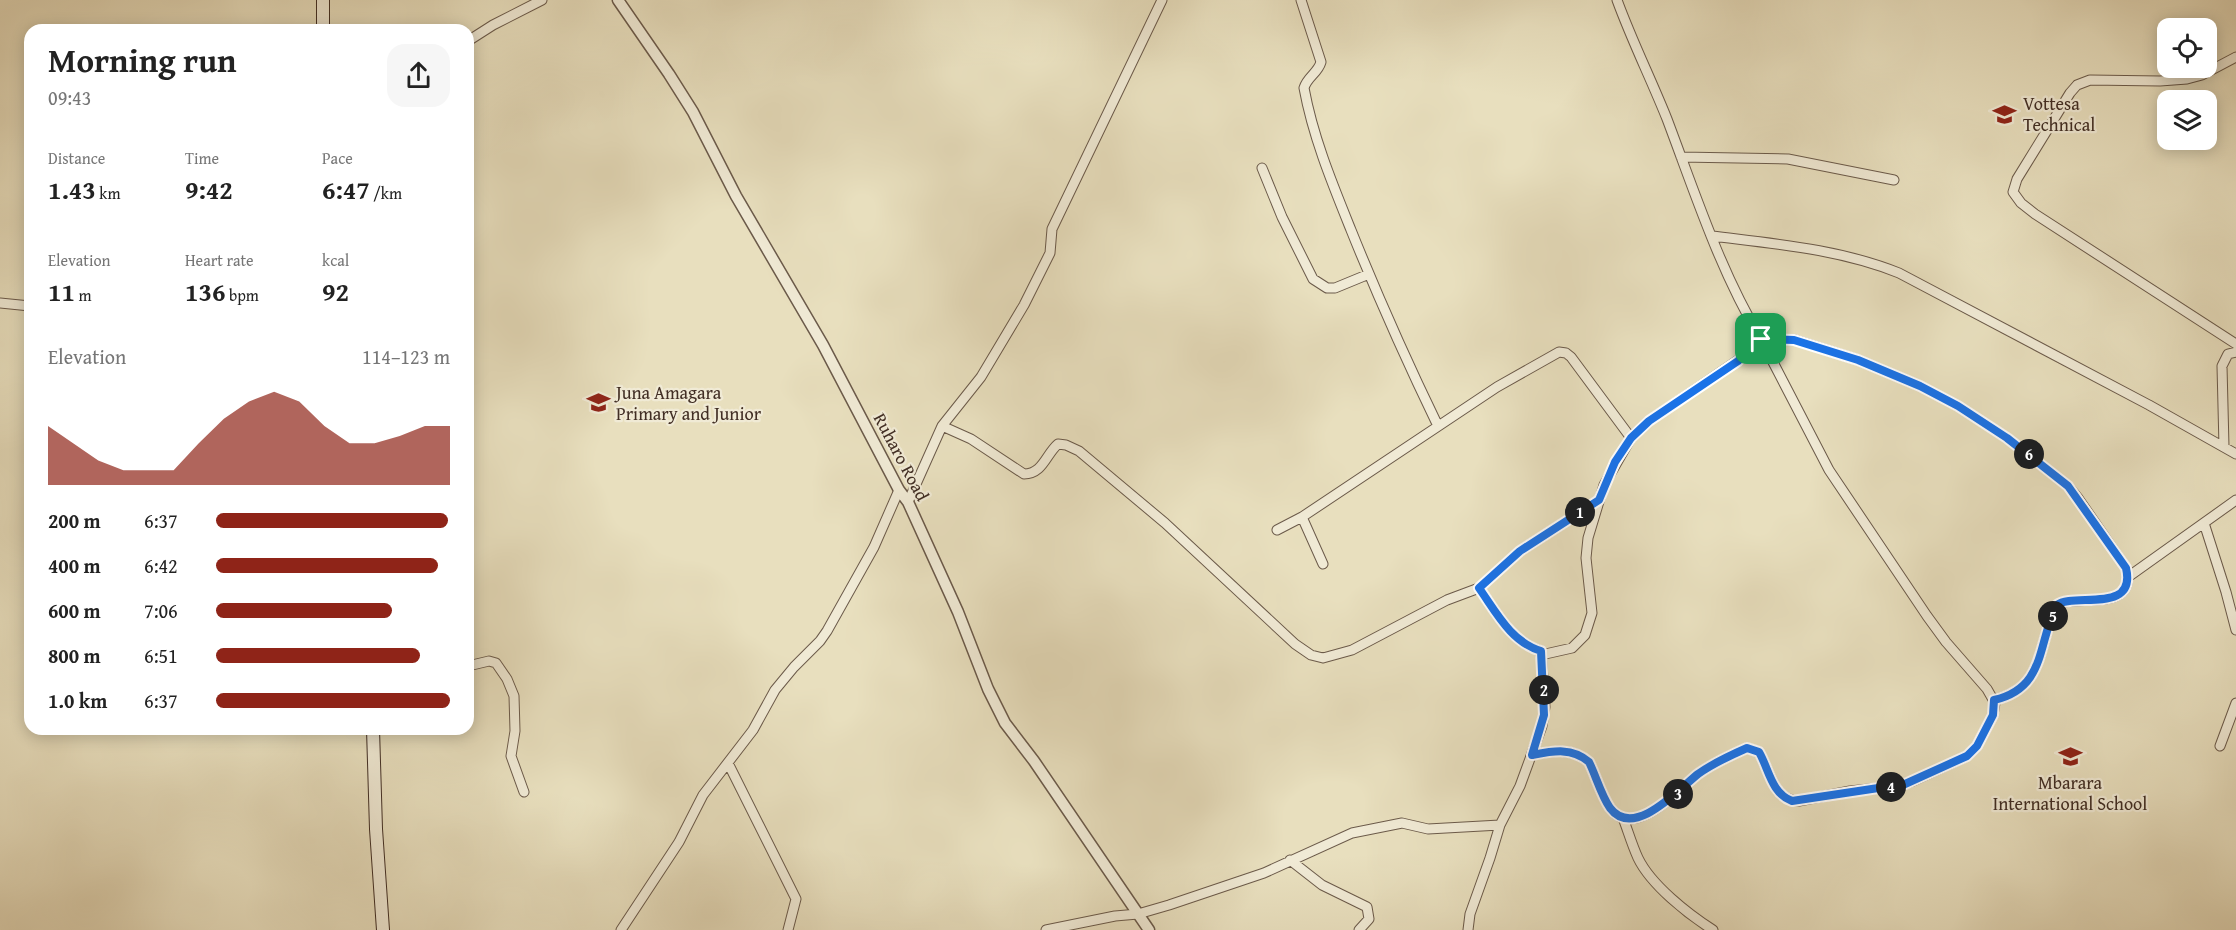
<!DOCTYPE html>
<meta charset="utf-8">
<style>
body{margin:0;font-family:"Gentium Book Plus",serif;background:#f6f6f6;color:#222;height:100vh;display:flex;flex-direction:column;font-size:22px;white-space:nowrap}
*{box-sizing:border-box;margin:0}
p{font-size:20px;color:#767676}
.icon{flex:none;width:33px;height:33px;fill:none;stroke:currentColor;stroke-width:2;stroke-linecap:round;stroke-linejoin:round}
.map{position:relative;flex:1;overflow:hidden}
.side{position:absolute;left:24px;top:24px;width:450px;height:711px;display:flex;flex-direction:column;background:#fff;border-radius:18px;box-shadow:0 3px 15px #0003}
.side>*{flex:none}
.controls{position:absolute;left:2157px;top:18px;display:grid;gap:12px}
.controls a{display:grid;place-items:center;width:60px;height:60px;border-radius:12px;background:#fff;box-shadow:0 3px 15px #0003;font-size:30px}
.pin{position:absolute;display:grid;place-items:center;width:51px;height:51px;color:#fff;margin:-26px;border-radius:12px;box-shadow:0 3px 9px #0006}
.km{position:absolute;width:30px;height:30px;margin:-15px;border-radius:50%;background:#222;color:#fff;font-size:16px;line-height:30px;text-align:center}
.round{display:grid;place-items:center;flex:none;width:63px;height:63px;border-radius:18px;background:#f6f6f6}
.headline{display:flex;align-items:center;justify-content:space-between;height:102px;padding:0 24px}
h1{font-size:33px;font-weight:700;line-height:45px}
.figures{display:grid;grid-template-columns:repeat(3,1fr);gap:9px;height:102px;padding:6px 24px}
.figures div{display:grid;align-content:center}
.figures b{font-size:26px;font-weight:700}
.figures small{font-size:16px;font-weight:400}
.figures p{font-size:16px}
.chart{height:168px;padding:12px 24px}
.chart p{display:flex;justify-content:space-between}
.chart svg{width:100%;height:108px;margin-top:6px;fill:#8f2418;opacity:.7}
ul{padding:0 24px;list-style:none;font-size:20px}
li{display:grid;grid-template-columns:96px 72px 1fr;align-items:center;height:45px}
li i{height:15px;border-radius:8px;background:#8f2418}
.map>svg:first-child{display:block}
.lines{fill:none;stroke-linecap:round;stroke-linejoin:round}
.minor-casing{stroke:#6b5a4a;stroke-width:11}
.tertiary-casing{stroke:#6b5a4a;stroke-width:13}
.secondary-casing{stroke:#412e24;stroke-width:14}
.minor{stroke:#f0ead5;stroke-width:9}
.tertiary{stroke:#f0ead5;stroke-width:10}
.secondary{stroke:#f0ead5;stroke-width:12}
.route-casing{stroke:#fff;stroke-width:12}
.route{stroke:#1a73e8;stroke-width:8}
.labels{text-anchor:middle;stroke-width:4.5;stroke-linejoin:round;paint-order:stroke}
.poi-label{font-size:18px;fill:#412e24;stroke:#f0ead5;text-anchor:start}
.street-label{font-size:18px;fill:#412e24;stroke:#f0ead5}
</style>
<div class="map">
<svg width="2236" height="930" viewBox="0 0 2236 930">
<rect width="100%" height="100%" fill="#e8dfbe"/>
<filter id="stains"><feTurbulence type="fractalNoise" baseFrequency=".00333" numOctaves="4"/><feColorMatrix values="0 0 0 0 .2 0 0 0 0 .09 0 0 0 0 .02 0 0 0 .5 -.17"/></filter>
<radialGradient id="worn" r=".72"><stop offset=".6" stop-color="#630" stop-opacity="0"/><stop offset="1" stop-color="#630" stop-opacity=".3"/></radialGradient>
<g class="lines">
<defs>
<path id="minor" d="M1301,0L1321,62C1318,73 1307,77 1304,88C1313,137 1332,183 1351,230C1378,297 1407,362 1438,426
M468,41L493,25L542,0
M2236,57L2202,75L2187,79L2160,81L2090,80L2077,85L2070,93L2017,179L2013,192L2021,203L2035,214L2236,344
M1681,157L1788,159L1894,180
M1262,168L1282,217L1313,279L1327,288H1335L1369,274
M1712,236C1776,244 1839,249 1899,273L2149,405L2236,454
M0,303L30,306
M1761,339L1795,340L1858,360L1920,386L1958,406L2007,438L2068,486L2078,498L2126,568C2138,615 2072,593 2057,605C2037,642 2047,688 1994,700
M942,426L971,439L1024,474C1043,474 1046,454 1058,444L1066,445L1079,451L1165,523L1295,644L1311,655L1323,658L1352,650L1447,600L1479,588L1520,551L1599,500
M2224,447L2222,366L2228,354L2236,352
M908,502L942,426L981,377L1024,305L1050,253L1052,229L1162,0
M1302,517L1323,564
M2204,523L2226,592L2236,630
M1277,530L1302,517L1497,387L1559,352L1566,353L1571,357L1631,438
M2128,577L2236,500
M1541,655L1572,648L1585,635L1592,613L1586,558L1588,538L1604,485L1631,438L1649,421L1747,354L1761,339C1720,271 1695,193 1667,119C1651,79 1632,41 1617,0
M468,666L489,661L496,663L507,679L514,696L515,731L511,756L524,792
M2220,746L2236,703
M1532,755C1553,751 1572,747 1589,762C1596,776 1601,795 1610,808C1634,841 1679,789 1698,774C1712,764 1731,755 1747,748L1759,752C1770,771 1773,801 1799,801L1850,791L1898,786L1913,781L1967,756L1977,746L1993,715L1995,703L1987,689L1946,642L1927,616L1829,470L1761,339
M728,763L796,899L788,930
M1623,818C1628,831 1632,845 1638,858C1651,885 1688,914 1713,930
M1290,860L1322,885L1367,907L1369,919L1359,930
M621,930L679,842L703,795L753,730L775,690L794,667L820,641L827,631L874,547L899,490
M1046,930L1115,916L1138,914L1169,905L1264,873L1352,833L1402,823L1428,829L1500,825
M1468,930L1470,914L1490,858L1500,825L1520,786L1542,726L1545,707L1541,651C1511,642 1496,612 1479,588"/>
<path id="tertiary" d="M618,0L669,74L693,112L736,196L823,345L899,490L908,502L958,612L988,689L1005,723L1034,761L1149,930"/>
<path id="secondary" d="M323,30V0
M373,729L376,829L383,930"/>
</defs>
<!-- minor casing -->
<use href="#minor" class="minor-casing"/>
<!-- tertiary casing -->
<use href="#tertiary" class="tertiary-casing"/>
<!-- secondary casing -->
<use href="#secondary" class="secondary-casing"/>
<!-- minor -->
<use href="#minor" class="minor"/>
<!-- tertiary -->
<use href="#tertiary" class="tertiary"/>
<!-- secondary -->
<use href="#secondary" class="secondary"/>
</g>
<g class="lines">
<defs>
<path id="route" d="M1761,339L1794,340L1858,360L1920,386L1958,406L2007,438L2068,486L2126,568C2137,615 2073,592 2057,605C2037,642 2047,688 1994,700L1993,715L1977,746L1967,756L1905,784L1792,801C1771,793 1769,769 1759,752L1747,748C1731,755 1712,764 1698,774C1679,789 1634,840 1610,808C1601,795 1596,776 1589,762C1572,747 1553,751 1532,755L1544,715L1541,651C1511,642 1496,612 1479,588L1520,551L1599,500L1615,462L1631,438L1649,421L1738,361Z"/>
</defs>
<!-- route casing -->
<use href="#route" class="route-casing"/>
<!-- route -->
<use href="#route" class="route"/>
</g>
<!-- icons -->
<defs>
<symbol id="school-bare" viewBox="-9 -9 18 18"><path d="M0-5L7-2L0 1L-7-2ZM-4 1L0 2.5L4 1V4Q0 6-4 4Z" fill="#8f2418" stroke="#f0ead5" stroke-width="2.5" paint-order="stroke"/></symbol>
</defs>
<g fill-rule="evenodd">
<use href="#school-bare" x="1988" y="98" width="33" height="33"/>
<use href="#school-bare" x="582" y="386" width="33" height="33"/>
<use href="#school-bare" x="2054" y="740" width="33" height="33"/>
</g>
<g class="labels">
<!-- poi labels -->
<g class="poi-label">
<text x="2023" y="110">Vottesa<tspan x="2023" dy="21">Technical</tspan></text>
<text x="616" y="399">Juna Amagara<tspan x="616" dy="21">Primary and Junior</tspan></text>
<text x="2070" y="789" text-anchor="middle">Mbarara<tspan x="2070" dy="21">International School</tspan></text>
</g>
<!-- street labels -->
<g class="street-label">
<text transform="translate(901 457) rotate(62)" y="6">Ruharo Road</text>
</g>
</g>
<rect width="100%" height="100%" filter="url(#stains)"/>
<rect width="100%" height="100%" fill="url(#worn)"/>
</svg>
<div class="controls">
<a><svg class="icon" aria-label="locate" viewBox="0 0 24 24"><circle cx="12" cy="12" r="6"/><path d="M12 2v4M12 18v4M2 12h4M18 12h4"/></svg></a>
<a><svg class="icon" aria-label="layers" viewBox="0 0 24 24"><path d="M12 4l9 5-9 5-9-5zM3 14l9 5 9-5"/></svg></a>
</div>
<div class="pin" style="left:1761px;top:339px;background:#1e9e55"><svg class="icon" aria-label="arrive" viewBox="0 0 24 24"><path d="M6 21V4h12l-3 4 3 4H6"/></svg></div>
<b class="km" style="left:1580px;top:512px">1</b>
<b class="km" style="left:1544px;top:690px">2</b>
<b class="km" style="left:1678px;top:794px">3</b>
<b class="km" style="left:1891px;top:787px">4</b>
<b class="km" style="left:2053px;top:616px">5</b>
<b class="km" style="left:2029px;top:454px">6</b>
<section class="side">
<div class="headline"><div><h1>Morning run</h1><p>09:43</p></div><a class="round"><svg class="icon" aria-label="share" viewBox="0 0 24 24"><path d="M12 15V3M7 8l5-5 5 5M5 13v7h14v-7"/></svg></a></div>
<div class="figures">
<div><p>Distance</p><b>1.43<small> km</small></b></div>
<div><p>Time</p><b>9:42</b></div>
<div><p>Pace</p><b>6:47<small> /km</small></b></div>
</div>
<div class="figures">
<div><p>Elevation</p><b>11<small> m</small></b></div>
<div><p>Heart rate</p><b>136<small> bpm</small></b></div>
<div><p>kcal</p><b>92</b></div>
</div>
<div class="chart"><p><span>Elevation</span>114–123 m</p>
<svg viewBox="0 0 160 44" preserveAspectRatio="none"><path d="M0 44V20L10 27L20 34L30 38L40 38L50 38L60 27L70 17L80 10L90 6L100 10L110 20L120 27L130 27L140 24L150 20L160 20V44z"/></svg>
</div>
<ul>
<li><b>200 m</b>6:37<i style="width:99%"></i></li>
<li><b>400 m</b>6:42<i style="width:95%"></i></li>
<li><b>600 m</b>7:06<i style="width:75%"></i></li>
<li><b>800 m</b>6:51<i style="width:87%"></i></li>
<li><b>1.0 km</b>6:37<i style="width:100%"></i></li>
</ul>
</section>
</div>
